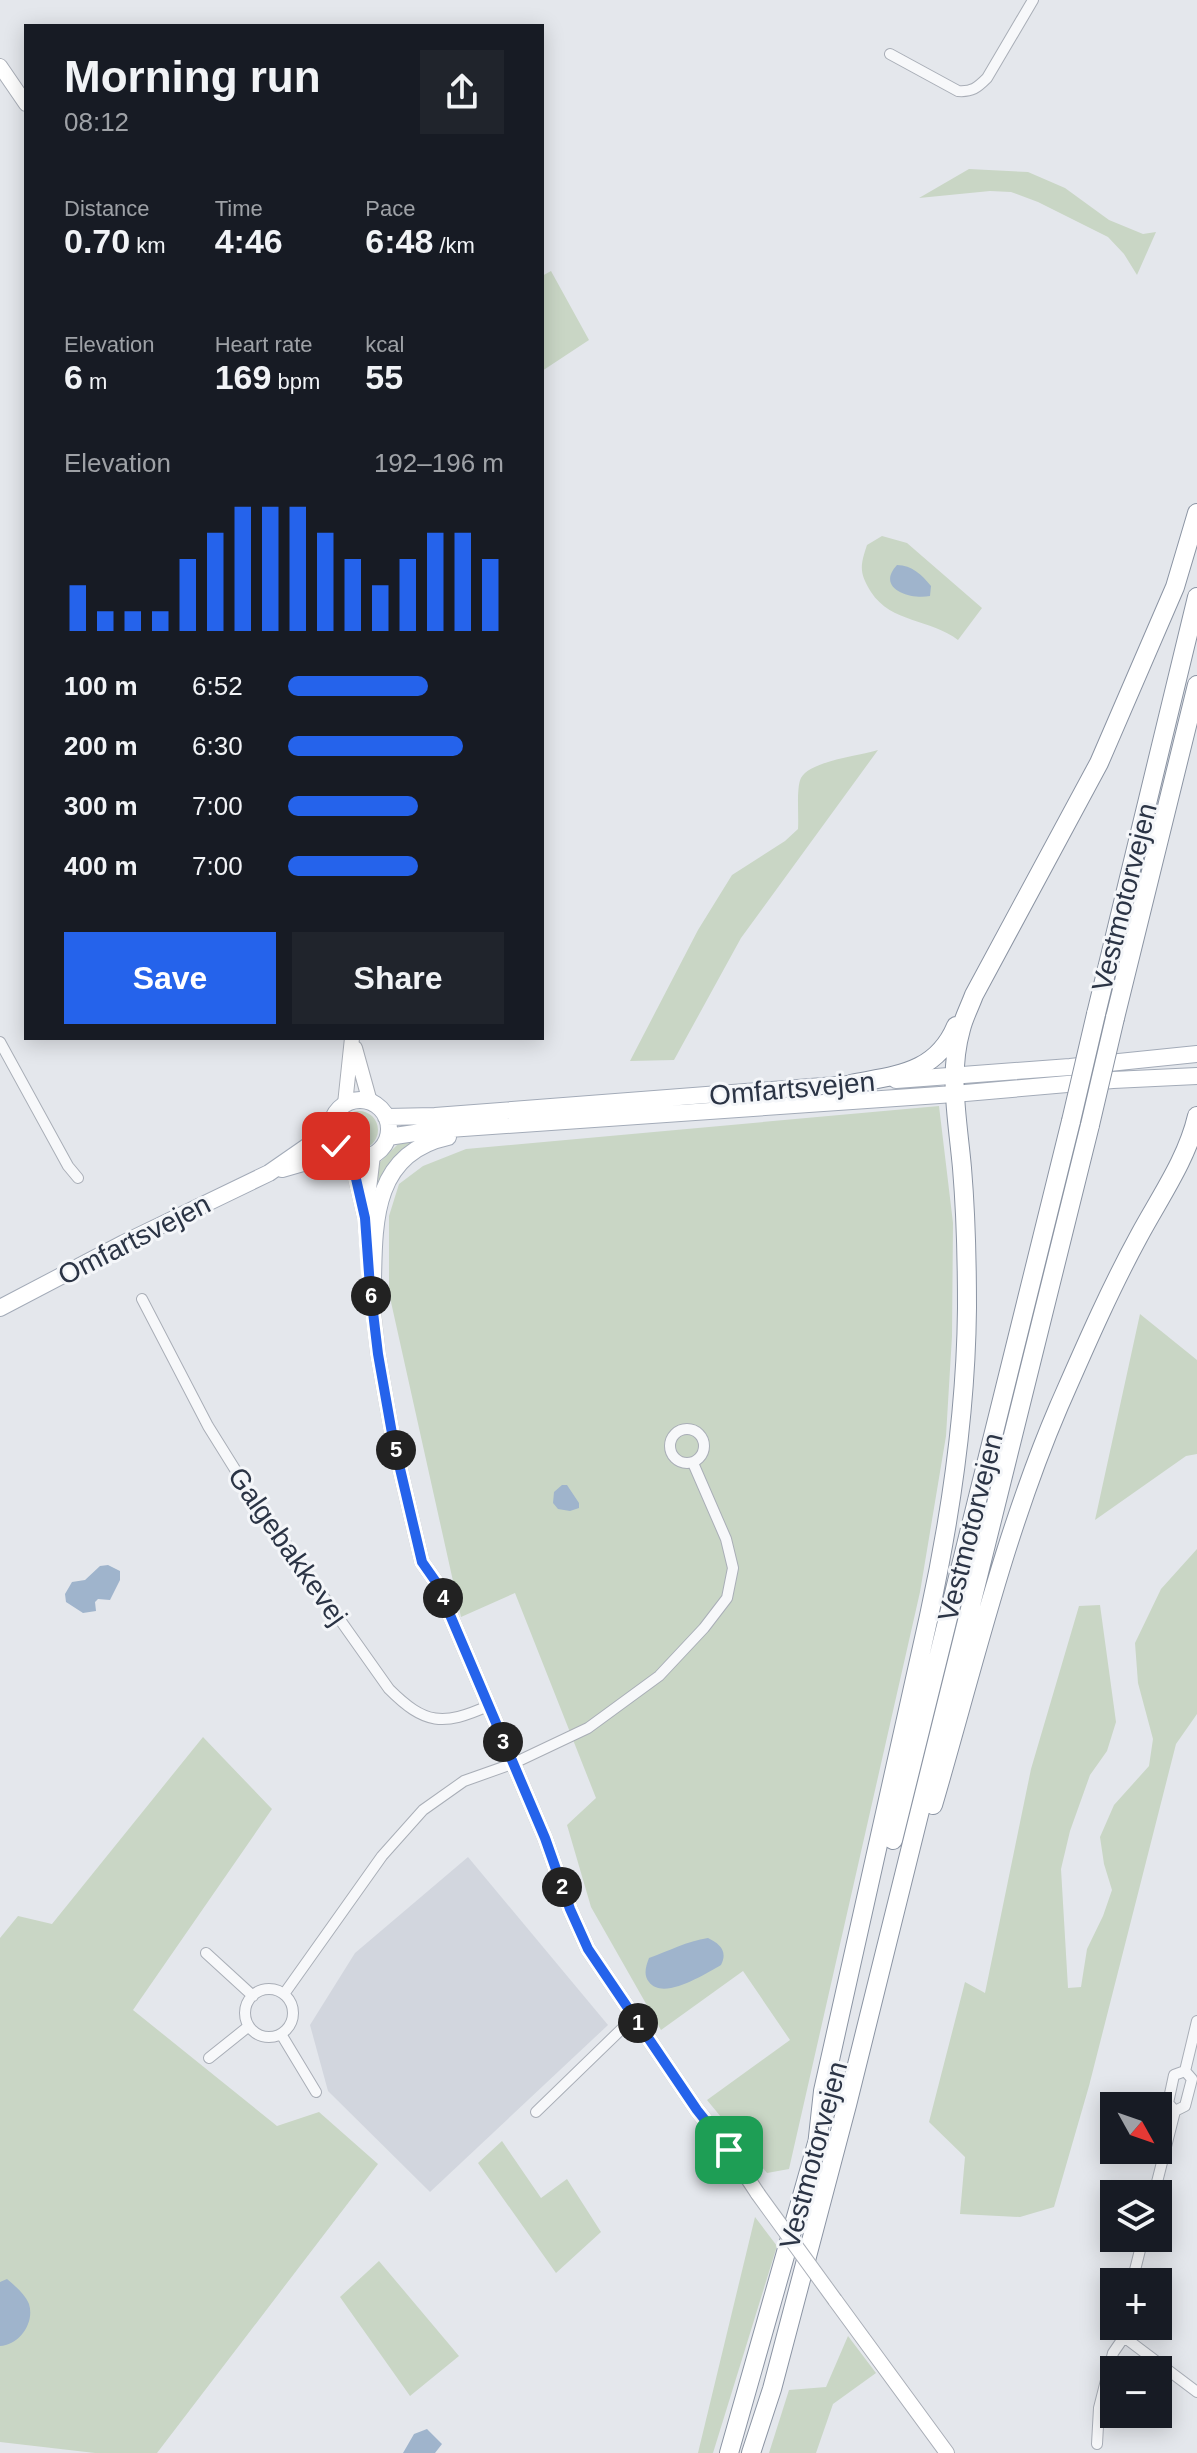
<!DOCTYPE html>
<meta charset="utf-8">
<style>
body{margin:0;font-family:Arial,sans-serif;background:#20242c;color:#f1f3f6;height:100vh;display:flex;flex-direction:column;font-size:30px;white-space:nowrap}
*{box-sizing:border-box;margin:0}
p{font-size:26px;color:#9ea1a6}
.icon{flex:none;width:44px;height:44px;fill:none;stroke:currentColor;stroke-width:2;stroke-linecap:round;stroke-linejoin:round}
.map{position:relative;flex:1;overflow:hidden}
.panel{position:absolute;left:24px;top:24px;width:520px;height:1016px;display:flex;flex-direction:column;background:#171b24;border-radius:0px;box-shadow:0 4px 20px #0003}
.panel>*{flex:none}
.needle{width:52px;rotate:130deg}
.buttons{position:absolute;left:1100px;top:2092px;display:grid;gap:16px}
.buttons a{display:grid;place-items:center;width:72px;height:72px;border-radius:0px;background:#171b24;box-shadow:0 4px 20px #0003;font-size:40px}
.pin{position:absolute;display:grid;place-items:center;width:68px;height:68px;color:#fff;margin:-34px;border-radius:16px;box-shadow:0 4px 12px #0006}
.km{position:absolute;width:40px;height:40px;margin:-20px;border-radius:50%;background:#222;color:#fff;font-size:22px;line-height:40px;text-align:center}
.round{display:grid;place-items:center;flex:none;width:84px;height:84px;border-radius:0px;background:#20242c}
.summary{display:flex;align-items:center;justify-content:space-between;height:136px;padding:0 40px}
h1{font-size:44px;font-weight:600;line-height:60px}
.metrics{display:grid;grid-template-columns:repeat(3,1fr);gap:12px;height:136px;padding:8px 40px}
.metrics div{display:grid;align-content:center}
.metrics b{font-size:34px;font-weight:600}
.metrics small{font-size:22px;font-weight:400}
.metrics p{font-size:22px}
.chart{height:224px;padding:16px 40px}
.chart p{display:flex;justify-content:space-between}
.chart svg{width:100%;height:144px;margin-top:8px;stroke:#2563eb;stroke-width:6}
.button{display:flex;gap:16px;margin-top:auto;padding:16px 40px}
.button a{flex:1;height:92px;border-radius:0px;background:#2563eb;color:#fff;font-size:32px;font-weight:600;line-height:92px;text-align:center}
.button a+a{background:#20242c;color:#f1f3f6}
ul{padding:0 40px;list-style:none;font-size:26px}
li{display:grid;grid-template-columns:128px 96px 1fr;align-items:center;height:60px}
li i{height:20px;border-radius:10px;background:#2563eb}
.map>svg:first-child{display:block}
.built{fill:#d2d6de}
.green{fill:#c9d6c5}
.water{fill:#9fb4cc}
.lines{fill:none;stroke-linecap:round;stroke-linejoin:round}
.street-casing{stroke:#a9aeb7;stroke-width:12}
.secondary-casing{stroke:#a9aeb7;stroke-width:16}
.primary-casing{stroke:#a3abb8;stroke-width:18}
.highway-casing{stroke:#8b94a3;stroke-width:20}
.street{stroke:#f7f8fa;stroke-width:10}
.secondary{stroke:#fff;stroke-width:14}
.primary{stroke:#fff;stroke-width:16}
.highway{stroke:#fff;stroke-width:18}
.secondary-bridge-casing{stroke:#a9aeb7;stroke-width:16;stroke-linecap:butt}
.highway-bridge-casing{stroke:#8b94a3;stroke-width:20;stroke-linecap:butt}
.secondary-bridge{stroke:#fff;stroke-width:14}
.highway-bridge{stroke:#fff;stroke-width:18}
.route-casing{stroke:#fff;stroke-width:16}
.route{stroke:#2563eb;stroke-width:10}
.labels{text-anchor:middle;stroke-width:6;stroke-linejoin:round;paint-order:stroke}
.street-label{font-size:28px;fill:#2b3445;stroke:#f4f6f9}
</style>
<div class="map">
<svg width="1197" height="2453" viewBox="0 0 1197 2453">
<rect width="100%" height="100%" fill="#e4e7ec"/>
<!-- built -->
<path class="built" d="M468,1857L608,2025L430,2192L328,2091L310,2025L355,1953Z"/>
<!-- green -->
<path class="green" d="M969,169L1028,172L1065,188L1109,220L1143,234L1156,232L1137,275L1124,254L1108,237L1038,202L1011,192L990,191L919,198Z
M551,271L589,340L542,371V276Z
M882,536L907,543L982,608L958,640C931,619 891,623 871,592C859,573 860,566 867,545Z
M878,750L741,938L674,1060L630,1061L698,930L732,875L785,841L798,829C799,816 796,788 801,778C810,761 858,756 878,750Z
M939,1106L953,1223L952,1336L946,1436L920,1592L789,2169L767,2173L707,2100L790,2040L743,1971L661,2030L591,1907L567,1825L596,1798L515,1593L461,1617L389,1293V1216L399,1184L423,1166L466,1149Z
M340 1130a19 19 0 1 1 38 0a19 19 0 1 1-38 0Z
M430,1134L376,1198L374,1169L380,1162L403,1139Z
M1140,1314L1197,1360V1454L1186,1456L1095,1520Z
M1197,1549V1714L1176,1744L1089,2086L1054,2207L1020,2217L960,2214L965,2157L929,2122L965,1982L985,1993L1031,1769L1079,1606L1100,1605L1116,1722L1107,1751L1090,1775L1070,1831L1061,1869L1068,1988L1081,1987L1087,1949L1103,1916L1112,1890L1104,1864L1100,1837L1114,1805L1149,1766L1153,1739L1138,1683L1135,1643L1161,1589Z
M203,1737L272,1809L133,2010L277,2126L319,2112L378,2164L157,2453H95L0,2442V1938L18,1916L52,1924Z
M502,2141L541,2198L567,2179L601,2232L556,2273L478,2163Z
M755,2217L777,2246L713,2453H698Z
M379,2261L459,2356L410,2396L340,2297Z
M848,2336L876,2373L833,2404L816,2453H769L789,2390L826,2387Z"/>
<!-- water -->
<path class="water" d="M897,565C912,565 922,575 931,586L930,596C911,600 875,589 897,565Z
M562,1485H567L579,1503V1508L570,1511L558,1509L553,1503L554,1492Z
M108,1565L120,1571V1580L110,1600L98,1599L95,1602L96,1611L83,1613L66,1602L65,1594L72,1582L85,1580L100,1566Z
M708,1938C720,1944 728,1951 721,1965C705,1974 663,2001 649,1982C643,1975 646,1966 649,1958C669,1951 687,1941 708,1938Z
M7,2279C15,2286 25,2294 29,2304C35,2323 19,2345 0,2346V2282Z
M427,2429L442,2444L435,2453H403L414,2434Z"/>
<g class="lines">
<defs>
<path id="street" d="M890,54L958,91C972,92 977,88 987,78L1033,0
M0,1042L68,1166L78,1178
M142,1299L208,1426L246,1487L389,1689C425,1725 443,1726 488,1706
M670 1446a17 17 0 1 1 34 0a17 17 0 1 1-34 0Z
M206,1953L253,1996
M245 2013a24 24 0 1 1 48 0a24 24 0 1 1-48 0Z
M284,1994L382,1856L423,1810L464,1781L512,1764L588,1728L659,1676L704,1628L727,1598L733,1568L726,1539L693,1463
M281,2034L316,2092
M209,2058L249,2026
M1185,2071L1192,2079L1185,2106L1175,2111L1168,2103L1174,2075Z
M1185,2071L1197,2021
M536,2112L634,2017
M1154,2194L1175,2111
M1132,2282L1143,2238
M1124,2337L1197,2392
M1097,2444L1099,2408L1113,2353L1124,2337"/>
<path id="secondary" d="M0,66L26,104
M355,1048L370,1102
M345,1104L352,1038
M351,1157L365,1218L368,1255
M367,1206L373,1155
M369,1276L378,1354L393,1439L422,1562L436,1582L545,1838L570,1909L588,1949L697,2110L729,2150L758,2194
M835,2300L947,2453"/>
<path id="primary" d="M896,1080L1070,1067L1197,1054
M331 1129a29 29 0 1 1 58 0a29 29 0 1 1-58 0Z
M386,1117L435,1116L861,1083
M388,1137L435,1130L954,1094L1113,1080L1197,1076
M282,1169L341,1152
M370,1287L373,1281C374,1220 374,1153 448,1137
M0,1308L124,1243L269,1173L331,1130"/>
<path id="highway" d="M1096,1014L1197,597
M1115,1018L1197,685
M851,1084C895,1075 936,1074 956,1026
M933,1805C972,1672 1004,1534 1059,1406C1084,1349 1109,1291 1139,1236C1160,1197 1187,1159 1197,1116
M893,1840L1071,1121
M817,2146L823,2091L929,1616C951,1515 966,1412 967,1308C967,1262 966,1215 962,1168C958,1122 948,1075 961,1029C964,1017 970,1006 974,995L1099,763L1175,587L1197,513
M729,2453L819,2136
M751,2453L772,2389L847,2105L1090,1125"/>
</defs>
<!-- street casing -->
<use href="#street" class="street-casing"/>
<!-- secondary casing -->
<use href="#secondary" class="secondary-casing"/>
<!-- primary casing -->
<use href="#primary" class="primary-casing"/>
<!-- highway casing -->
<use href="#highway" class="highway-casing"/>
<!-- street -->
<use href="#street" class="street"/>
<!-- secondary -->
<use href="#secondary" class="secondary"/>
<!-- primary -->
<use href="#primary" class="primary"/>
<!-- highway -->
<use href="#highway" class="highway"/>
<defs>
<path id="secondary-bridge" d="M758,2194L835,2300"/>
<path id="highway-bridge" d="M1071,1121L1096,1014
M1090,1125L1115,1018"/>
</defs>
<!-- secondary-bridge casing -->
<use href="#secondary-bridge" class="secondary-bridge-casing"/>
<!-- highway-bridge casing -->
<use href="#highway-bridge" class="highway-bridge-casing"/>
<!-- secondary-bridge -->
<use href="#secondary-bridge" class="secondary-bridge"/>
<!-- highway-bridge -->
<use href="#highway-bridge" class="highway-bridge"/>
</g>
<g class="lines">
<defs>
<path id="route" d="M336,1146L351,1157L365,1218L370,1287L378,1354L393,1439L422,1562L436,1582L545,1838L570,1909L588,1949L697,2110L729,2150"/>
</defs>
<!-- route casing -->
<use href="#route" class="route-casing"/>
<!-- route -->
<use href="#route" class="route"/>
</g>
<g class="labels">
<!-- street labels -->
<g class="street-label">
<text transform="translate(1124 897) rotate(-76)" y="10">Vestmotorvejen</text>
<text transform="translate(792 1088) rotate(-5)" y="10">Omfartsvejen</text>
<text transform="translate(134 1239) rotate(-27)" y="10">Omfartsvejen</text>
<text transform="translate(970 1527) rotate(-76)" y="10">Vestmotorvejen</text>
<text transform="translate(288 1546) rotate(55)" y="10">Galgebakkevej</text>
<text transform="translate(813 2155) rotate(-75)" y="10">Vestmotorvejen</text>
</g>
</g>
</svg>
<div class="buttons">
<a><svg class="needle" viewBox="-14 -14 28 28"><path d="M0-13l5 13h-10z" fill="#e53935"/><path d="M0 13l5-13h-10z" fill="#9ea1a6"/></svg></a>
<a><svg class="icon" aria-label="layers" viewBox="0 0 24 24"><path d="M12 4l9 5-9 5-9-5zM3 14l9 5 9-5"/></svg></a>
<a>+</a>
<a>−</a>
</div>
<div class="pin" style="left:729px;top:2150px;background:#1e9e55"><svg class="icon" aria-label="arrive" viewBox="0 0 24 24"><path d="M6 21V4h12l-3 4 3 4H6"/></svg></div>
<div class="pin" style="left:336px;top:1146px;background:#d93025"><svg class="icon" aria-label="check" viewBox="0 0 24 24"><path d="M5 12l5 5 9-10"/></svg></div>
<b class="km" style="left:638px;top:2023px">1</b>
<b class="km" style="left:562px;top:1887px">2</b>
<b class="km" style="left:503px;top:1742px">3</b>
<b class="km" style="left:443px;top:1598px">4</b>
<b class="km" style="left:396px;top:1450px">5</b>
<b class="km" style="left:371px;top:1296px">6</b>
<section class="panel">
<div class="summary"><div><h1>Morning run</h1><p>08:12</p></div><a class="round"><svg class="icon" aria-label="share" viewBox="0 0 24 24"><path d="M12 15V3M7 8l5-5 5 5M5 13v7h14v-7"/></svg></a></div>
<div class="metrics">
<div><p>Distance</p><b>0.70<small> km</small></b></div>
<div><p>Time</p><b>4:46</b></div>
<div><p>Pace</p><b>6:48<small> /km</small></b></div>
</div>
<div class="metrics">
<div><p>Elevation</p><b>6<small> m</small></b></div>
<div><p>Heart rate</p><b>169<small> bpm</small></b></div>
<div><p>kcal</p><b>55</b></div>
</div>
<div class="chart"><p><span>Elevation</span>192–196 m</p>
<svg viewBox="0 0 160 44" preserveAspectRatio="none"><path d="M5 44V30M15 44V38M25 44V38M35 44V38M45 44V22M55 44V14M65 44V6M75 44V6M85 44V6M95 44V14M105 44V22M115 44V30M125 44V22M135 44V14M145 44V14M155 44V22"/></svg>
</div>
<ul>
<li><b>100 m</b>6:52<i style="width:65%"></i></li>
<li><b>200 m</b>6:30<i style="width:81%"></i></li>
<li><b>300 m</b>7:00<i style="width:60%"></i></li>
<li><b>400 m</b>7:00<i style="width:60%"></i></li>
</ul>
<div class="button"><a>Save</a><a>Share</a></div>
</section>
</div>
